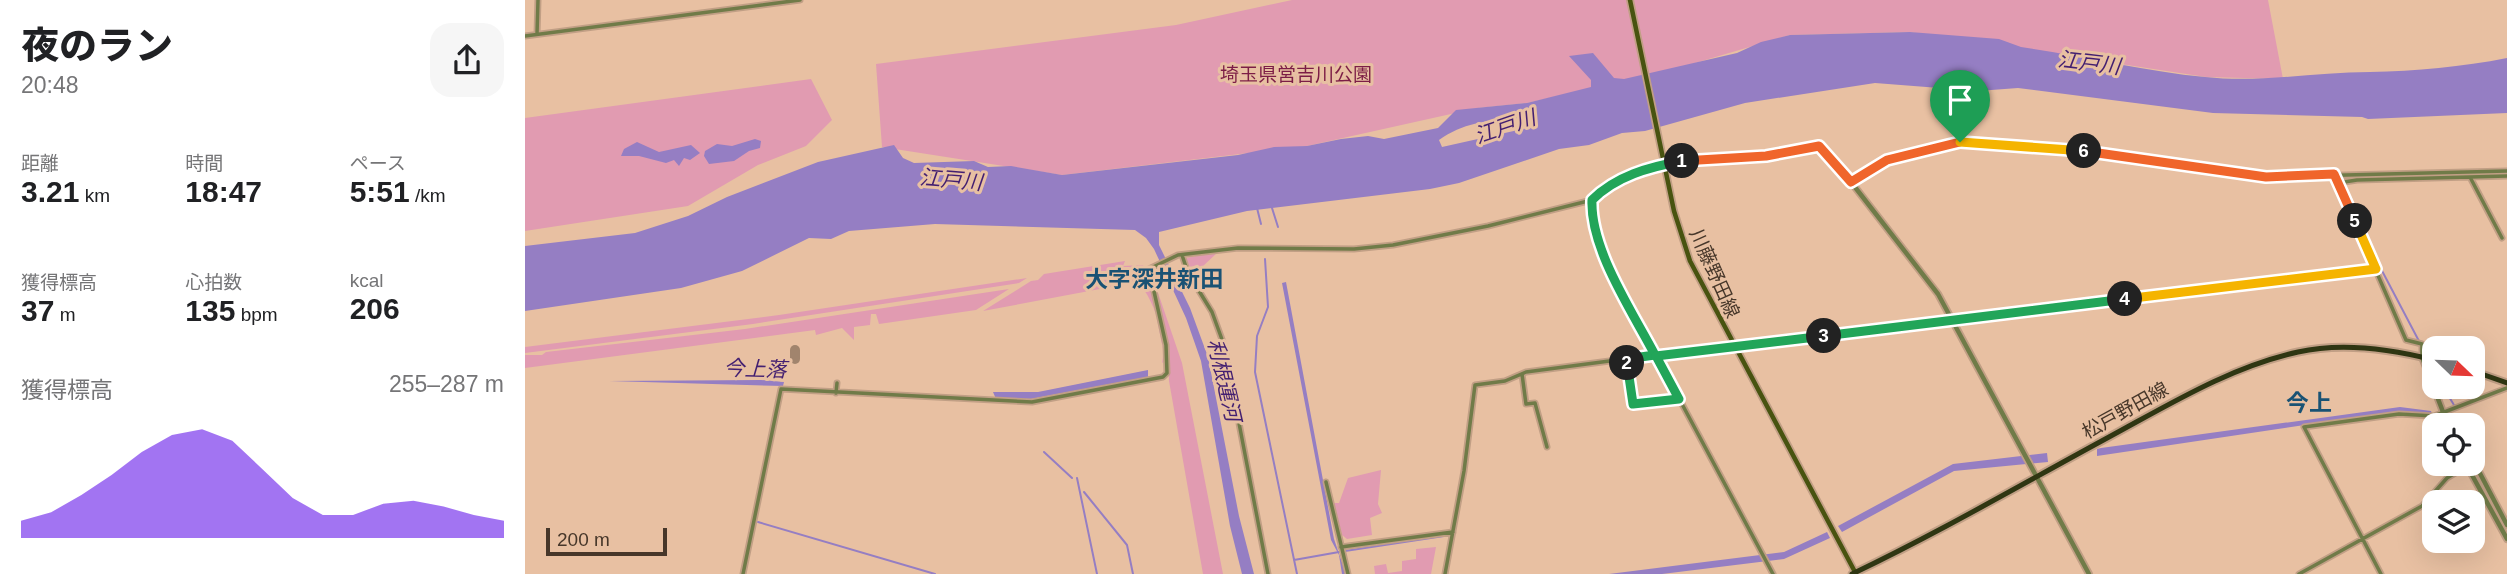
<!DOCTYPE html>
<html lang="ja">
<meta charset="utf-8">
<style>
body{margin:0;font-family:Helvetica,"Noto Sans JP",sans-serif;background:#f6f6f6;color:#202124;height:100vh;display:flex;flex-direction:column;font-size:26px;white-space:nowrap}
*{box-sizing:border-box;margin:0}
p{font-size:23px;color:#757577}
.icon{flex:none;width:38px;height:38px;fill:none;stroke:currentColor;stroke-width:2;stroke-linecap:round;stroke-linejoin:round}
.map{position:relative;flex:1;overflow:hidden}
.sheet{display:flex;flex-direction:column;background:#fff;width:525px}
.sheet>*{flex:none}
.needle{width:46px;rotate:113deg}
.fabs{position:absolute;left:1897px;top:336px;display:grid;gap:14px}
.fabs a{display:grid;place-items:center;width:63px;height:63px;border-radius:14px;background:#fff;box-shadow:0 7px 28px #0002;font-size:35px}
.scale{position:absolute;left:21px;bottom:18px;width:121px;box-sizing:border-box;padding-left:7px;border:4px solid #47372a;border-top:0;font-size:19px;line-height:24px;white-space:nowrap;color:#47372a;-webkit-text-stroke:5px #e8c0a2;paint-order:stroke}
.pin{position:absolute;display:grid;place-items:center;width:60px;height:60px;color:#fff;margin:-72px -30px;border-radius:50% 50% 50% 0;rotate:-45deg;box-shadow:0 0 7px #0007}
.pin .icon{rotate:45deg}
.km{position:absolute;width:35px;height:35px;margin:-18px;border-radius:50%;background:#222;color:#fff;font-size:19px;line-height:35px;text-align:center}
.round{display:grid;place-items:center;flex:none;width:74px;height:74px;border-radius:21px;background:#f6f6f6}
.headline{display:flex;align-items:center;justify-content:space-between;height:119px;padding:0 21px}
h1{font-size:38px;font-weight:800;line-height:52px}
.metrics{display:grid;grid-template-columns:repeat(3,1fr);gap:10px;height:119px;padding:7px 21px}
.metrics div{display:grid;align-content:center}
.metrics b{font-size:30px;font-weight:800}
.metrics small{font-size:19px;font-weight:400}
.metrics p{font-size:19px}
.chart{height:196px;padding:14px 21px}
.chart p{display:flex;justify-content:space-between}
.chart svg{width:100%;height:126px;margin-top:7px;fill:#7c3aed;opacity:.7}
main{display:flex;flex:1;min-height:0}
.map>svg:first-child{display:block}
.green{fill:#e19bb1}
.water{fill:#957ec3;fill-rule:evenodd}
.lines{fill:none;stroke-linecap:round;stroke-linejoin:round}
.stream{stroke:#957ec3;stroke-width:2}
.taxiway{stroke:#a1846d;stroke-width:10}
.minor-casing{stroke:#c19f85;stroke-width:7}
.tertiary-casing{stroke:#c19f85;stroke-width:8}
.secondary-casing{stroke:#c19f85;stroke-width:8}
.primary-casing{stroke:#c19f85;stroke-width:9}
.minor{stroke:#707b48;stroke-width:3.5}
.tertiary{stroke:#707b48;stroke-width:4.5}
.secondary{stroke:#485310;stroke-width:4.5}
.primary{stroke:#2f3612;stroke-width:5}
.split-1-casing{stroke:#fff;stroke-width:14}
.split-2-casing{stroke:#fff;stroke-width:14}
.split-3-casing{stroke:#fff;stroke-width:14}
.split-4-casing{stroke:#fff;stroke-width:14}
.split-5-casing{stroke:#fff;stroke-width:14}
.split-6-casing{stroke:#fff;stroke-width:14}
.split-7-casing{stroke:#fff;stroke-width:14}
.split-1{stroke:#f0652b;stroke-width:9}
.split-2{stroke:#22a559;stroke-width:9}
.split-3{stroke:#22a559;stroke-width:9}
.split-4{stroke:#22a559;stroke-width:9}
.split-5{stroke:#f5b400;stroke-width:9}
.split-6{stroke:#f0652b;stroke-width:9}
.split-7{stroke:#f5b400;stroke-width:9}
.labels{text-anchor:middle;stroke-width:6;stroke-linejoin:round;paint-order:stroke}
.park-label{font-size:19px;fill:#7c1d46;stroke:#e8c0a2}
.street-label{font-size:19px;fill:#47372a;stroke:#e8c0a2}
.water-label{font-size:21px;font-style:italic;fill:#431f71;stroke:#e8c0a2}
.quarter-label{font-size:23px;font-weight:bold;fill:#195274;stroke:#e8c0a2}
</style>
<main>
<section class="sheet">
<div class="headline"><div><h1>夜のラン</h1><p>20:48</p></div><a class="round"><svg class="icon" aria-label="share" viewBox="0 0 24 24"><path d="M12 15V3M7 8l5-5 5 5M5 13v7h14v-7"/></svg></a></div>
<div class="metrics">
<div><p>距離</p><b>3.21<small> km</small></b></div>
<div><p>時間</p><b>18:47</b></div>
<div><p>ペース</p><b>5:51<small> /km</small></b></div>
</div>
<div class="metrics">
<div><p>獲得標高</p><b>37<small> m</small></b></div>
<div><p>心拍数</p><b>135<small> bpm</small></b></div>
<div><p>kcal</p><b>206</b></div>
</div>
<div class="chart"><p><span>獲得標高</span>255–287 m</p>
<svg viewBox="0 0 160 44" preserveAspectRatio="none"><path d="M0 44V38L10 35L20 29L30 22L40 14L50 8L60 6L70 10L80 20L90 30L100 36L110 36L120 32L130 31L140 33L150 36L160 38V44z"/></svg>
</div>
</section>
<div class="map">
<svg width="1982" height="574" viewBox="0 0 1982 574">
<rect width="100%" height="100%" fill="#e8c0a2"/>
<!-- green -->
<path class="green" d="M767,0H1743L1758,79L1681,77L1385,32L1265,35L1143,71L1002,103L953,108L782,146L537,175L357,147L351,64L651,25Z
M286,79L307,120L281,146L233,165L163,206L0,231V118Z
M693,252L677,267L679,286L674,288L661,258Z
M600,261L598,266L618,265L623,273L640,360L637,363C642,342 629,296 612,282L458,311L506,281L513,280L519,274Z
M627,275L657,363L698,574H678L644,381L642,344Z
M502,278L494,283L228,324L0,353V347L254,315Z
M484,289L451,310L354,324L351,314H346L345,325L329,327V340L317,328L291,335L290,330L0,368V355H17L21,352L220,329Z
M856,470L853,504L857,513L845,518L847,535L822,539L817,535L809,503H814L823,478Z
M911,547L906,574H850L849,566L861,564L863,573L877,571V561L891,559V549Z"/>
<!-- water -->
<path class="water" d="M1385,32L1474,39L1496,47C1558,56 1619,71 1680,77C1736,83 1790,72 1845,72C1891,71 1937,67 1982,58V113L1843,119L1837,117L1688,113L1493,88L1453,91L1350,83L1220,103L1120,131L1097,133L1064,145L1034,149L934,183L905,189L722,211L634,232V245L665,308L683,357L714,516L729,574H717L705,526L676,361L661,318L629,249L621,238L610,230L410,224L324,231L306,239L284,238L217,271L156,288L0,311V246L110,233L163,216L202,197L293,162L369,145L378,158L389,163L449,161L463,167L486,166L537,175L713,155L749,147L782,146L816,139L843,136L859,139L913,128L931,110L1002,103L1066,87V80L1044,56L1068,53L1089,78L1099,79L1212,53L1236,42L1265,35ZM989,118L1007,120V127L917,147L914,140C938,123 961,121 989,118Z
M230,139L236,141L235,148L224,151L209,161L184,164L179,156L180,151L192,144L207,146Z
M112,142L134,152L166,145L175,153L165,160L159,158L154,166L149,160L141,163L114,156H96L99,149Z
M761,282L809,539L821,574H817L814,555L806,540L757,283Z
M623,370V377L506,399H471L468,392H513Z
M236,380L259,382L258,386L84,381Z
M1875,407L1906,411L1907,414L1874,413L1834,417L1572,456V449L1576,448Z
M1522,453L1523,462L1429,471L1317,532L1313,526L1428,464Z
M1302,532L1305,538L1259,559L1137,574H1084L1259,552Z"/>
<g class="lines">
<!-- stream -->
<path class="stream" d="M1813,181L1819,178L1982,174
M732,208L736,224
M747,208L753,227
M1834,227L1895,343
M740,259L743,307L732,336L730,372L772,574
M1904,360L1909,371
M1918,387L1929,405
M519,452L547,478
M552,478L572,574
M559,492L602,545L608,574
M233,522L410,574
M820,551L919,536
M769,560L814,552
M216,574L218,565"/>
<!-- taxiway -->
<path class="taxiway" d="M270,359V350"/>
<defs>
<path id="minor" d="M12,34L13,0
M0,36L275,0
M1809,174L1881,340L1897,344V357
M1946,179L1977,238
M1813,183L1832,180L1982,176
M1067,200V224L1078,245L1082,264L1248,574
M657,255L663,273L687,312L699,345L743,574
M1131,356L1851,269
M1101,359L1108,404L1154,399
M997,374L1001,404L1010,403L1022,447
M311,393L312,383
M801,482L823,574
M816,547L928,532
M218,574L256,389L507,402L638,377L642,373L641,345L624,269L653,255L713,248L829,249L868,245L963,226L1067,200L1083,186L1123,168L1182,158L1241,156L1291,146L1296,148L1326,182L1362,160L1440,141L1561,152L1741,177L1982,171
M920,574L939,471L950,385L980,381L1001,372L1130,355
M1774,574L1897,506L1922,478L1942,466
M1856,574L1779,427L1874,414L1909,416L1982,388"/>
<path id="tertiary" d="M1326,182L1413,294L1564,574
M1897,357L1923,425
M1922,416L1929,425
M1948,460L1982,525
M1941,464L1982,539"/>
<path id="secondary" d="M1105,0L1149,211L1165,261L1330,572"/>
<path id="primary" d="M1948,371L1982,383
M1327,574C1415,532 1499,483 1584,437C1645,404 1705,367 1773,352C1817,342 1866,349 1909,360"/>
</defs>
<!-- minor casing -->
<use href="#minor" class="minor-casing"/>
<!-- tertiary casing -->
<use href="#tertiary" class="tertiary-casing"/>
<!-- secondary casing -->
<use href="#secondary" class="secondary-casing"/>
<!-- primary casing -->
<use href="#primary" class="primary-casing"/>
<!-- minor -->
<use href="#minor" class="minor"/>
<!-- tertiary -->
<use href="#tertiary" class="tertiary"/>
<!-- secondary -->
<use href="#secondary" class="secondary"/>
<!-- primary -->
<use href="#primary" class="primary"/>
</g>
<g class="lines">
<defs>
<path id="split-1" d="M1157,161L1241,156L1294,146L1326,182L1362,160L1435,142"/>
<path id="split-2" d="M1102,363L1101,359L1130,355C1107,311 1065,249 1067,200C1091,176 1124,167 1157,161"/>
<path id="split-3" d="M1102,363L1108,404L1154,399L1131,356L1299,336"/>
<path id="split-4" d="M1299,336L1600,299"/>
<path id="split-5" d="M1600,299L1851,269L1830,221"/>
<path id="split-6" d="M1559,151L1741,177L1809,174L1830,221"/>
<path id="split-7" d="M1435,142L1559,151"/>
</defs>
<!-- split-1 casing -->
<use href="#split-1" class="split-1-casing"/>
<!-- split-2 casing -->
<use href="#split-2" class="split-2-casing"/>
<!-- split-3 casing -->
<use href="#split-3" class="split-3-casing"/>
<!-- split-4 casing -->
<use href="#split-4" class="split-4-casing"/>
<!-- split-5 casing -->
<use href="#split-5" class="split-5-casing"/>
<!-- split-6 casing -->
<use href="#split-6" class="split-6-casing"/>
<!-- split-7 casing -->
<use href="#split-7" class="split-7-casing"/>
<!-- split-1 -->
<use href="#split-1" class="split-1"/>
<!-- split-2 -->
<use href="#split-2" class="split-2"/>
<!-- split-3 -->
<use href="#split-3" class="split-3"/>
<!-- split-4 -->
<use href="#split-4" class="split-4"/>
<!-- split-5 -->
<use href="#split-5" class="split-5"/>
<!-- split-6 -->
<use href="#split-6" class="split-6"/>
<!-- split-7 -->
<use href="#split-7" class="split-7"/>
</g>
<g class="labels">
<!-- park labels -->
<g class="park-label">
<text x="771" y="81">埼玉県営吉川公園</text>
</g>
<!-- street labels -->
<g class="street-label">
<text transform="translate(1190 273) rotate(66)" y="7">川藤野田線</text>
<text transform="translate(1600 410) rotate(-29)" y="7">松戸野田線</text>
</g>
<!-- water labels -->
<g class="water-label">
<text transform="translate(1564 63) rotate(7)" y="7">江戸川</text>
<text transform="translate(980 127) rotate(-19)" y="7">江戸川</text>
<text transform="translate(426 180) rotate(5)" y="7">江戸川</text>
<text transform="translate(230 369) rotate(2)" y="7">今上落</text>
<text transform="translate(699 380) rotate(77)" y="7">利根運河</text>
</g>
<!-- quarter labels -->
<g class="quarter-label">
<text x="629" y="287">大字深井新田</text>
<text x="1784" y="411">今上</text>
</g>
</g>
</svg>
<div class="fabs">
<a><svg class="needle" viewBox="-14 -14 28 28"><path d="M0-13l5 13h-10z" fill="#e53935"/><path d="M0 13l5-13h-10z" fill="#757577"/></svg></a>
<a><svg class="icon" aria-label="locate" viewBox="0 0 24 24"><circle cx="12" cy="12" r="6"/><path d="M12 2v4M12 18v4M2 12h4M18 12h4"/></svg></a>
<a><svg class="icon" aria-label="layers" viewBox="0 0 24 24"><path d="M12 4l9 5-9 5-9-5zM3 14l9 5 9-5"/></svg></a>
</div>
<div class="scale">200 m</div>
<div class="pin" style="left:1435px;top:142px;background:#1e9e55"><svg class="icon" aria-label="arrive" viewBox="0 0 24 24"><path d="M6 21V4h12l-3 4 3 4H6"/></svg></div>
<b class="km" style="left:1157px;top:161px">1</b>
<b class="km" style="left:1102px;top:363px">2</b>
<b class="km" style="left:1299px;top:336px">3</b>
<b class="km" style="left:1600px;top:299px">4</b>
<b class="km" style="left:1830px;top:221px">5</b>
<b class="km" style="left:1559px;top:151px">6</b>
</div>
</main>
